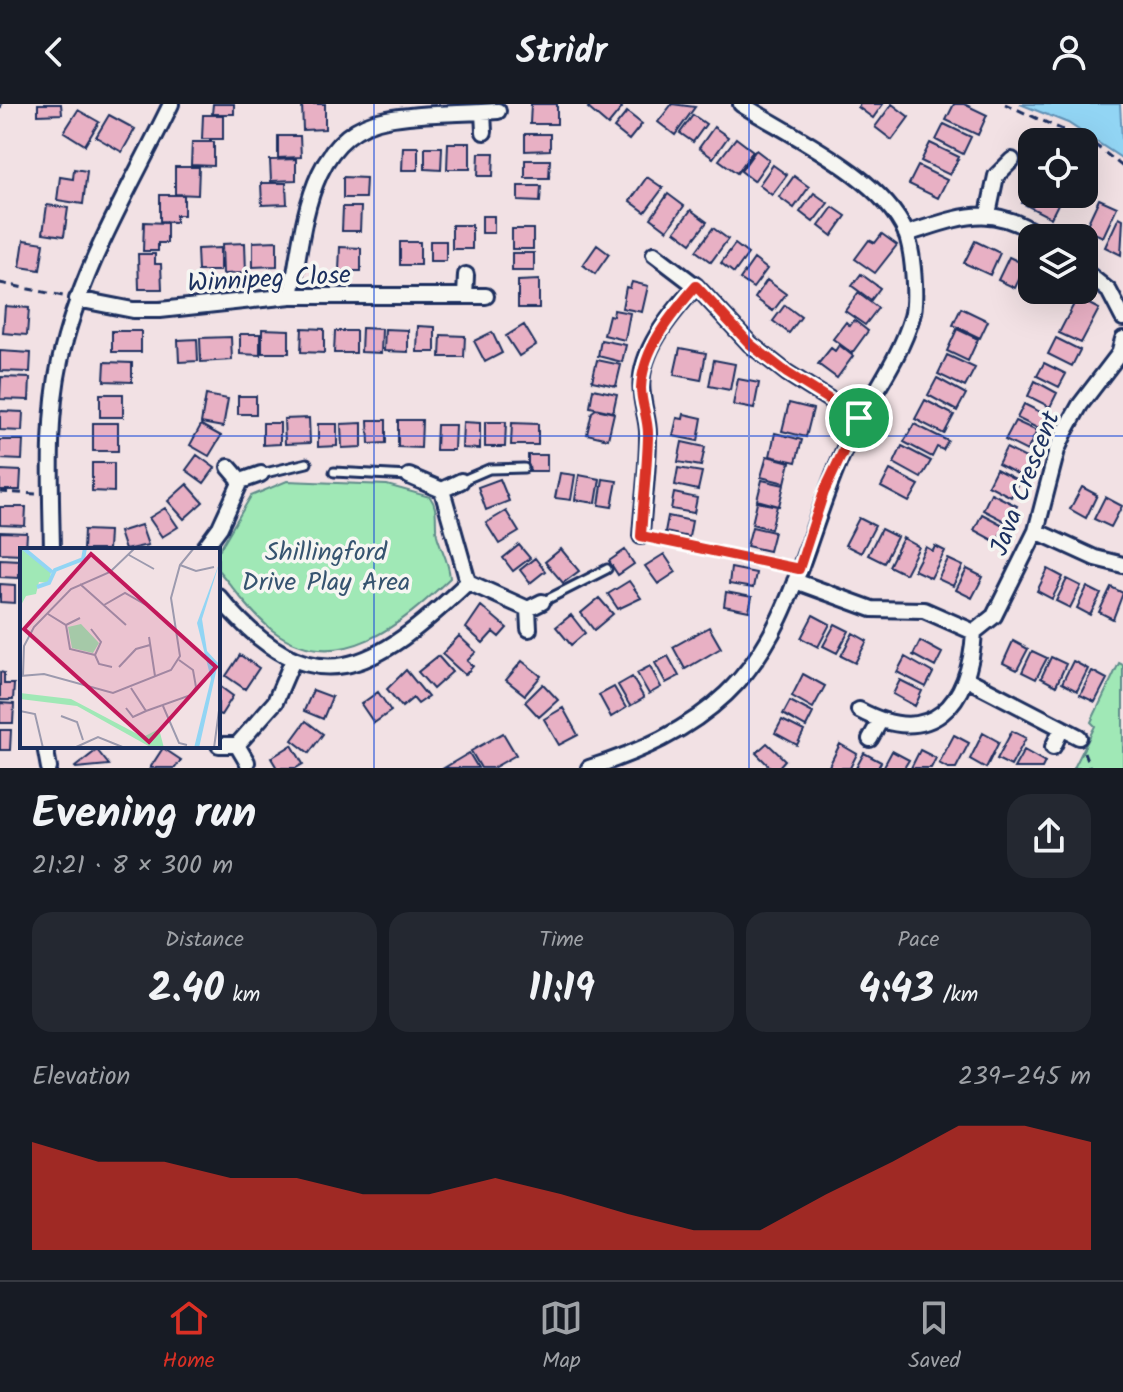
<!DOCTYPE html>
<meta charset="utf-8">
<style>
body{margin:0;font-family:Kalam,sans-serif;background:#242831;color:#f1f3f6;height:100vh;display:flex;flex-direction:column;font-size:30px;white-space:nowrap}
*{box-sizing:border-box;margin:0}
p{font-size:26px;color:#9ea1a6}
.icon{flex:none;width:44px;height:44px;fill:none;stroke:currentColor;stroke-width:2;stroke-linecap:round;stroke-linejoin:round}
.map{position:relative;height:664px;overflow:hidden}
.drawer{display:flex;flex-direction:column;background:#171b24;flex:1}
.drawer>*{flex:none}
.controls{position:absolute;left:1018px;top:24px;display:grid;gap:16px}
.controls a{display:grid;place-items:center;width:80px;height:80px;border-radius:16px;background:#171b24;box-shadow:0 8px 32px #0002;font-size:40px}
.pin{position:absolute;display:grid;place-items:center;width:68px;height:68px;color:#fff;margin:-34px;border:4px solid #fff;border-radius:50%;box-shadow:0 2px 8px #0007}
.round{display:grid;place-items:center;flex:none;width:84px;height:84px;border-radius:24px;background:#242831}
.headline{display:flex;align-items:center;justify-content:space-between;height:136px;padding:0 32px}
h1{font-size:44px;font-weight:800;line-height:60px}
.stats{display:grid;grid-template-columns:repeat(3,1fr);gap:12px;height:136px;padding:8px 32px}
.stats div{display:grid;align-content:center;border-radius:20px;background:#242831;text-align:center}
.stats b{font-size:40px;font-weight:800}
.stats small{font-size:22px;font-weight:400}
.stats p{font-size:22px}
.chart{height:224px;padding:16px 32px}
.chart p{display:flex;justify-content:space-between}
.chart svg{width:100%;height:144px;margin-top:8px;fill:#d93025;opacity:.7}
header{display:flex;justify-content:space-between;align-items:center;height:104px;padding:0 32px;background:#171b24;font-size:36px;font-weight:800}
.tabs{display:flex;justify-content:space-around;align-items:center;height:112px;border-top:2px solid #363941;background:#171b24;font-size:22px;color:#9ea1a6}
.tabs a{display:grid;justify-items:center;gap:4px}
.tabs .on{color:#d93025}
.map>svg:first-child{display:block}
.green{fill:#a0e8b6;stroke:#5e8c8a;stroke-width:2}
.water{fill:#92d5f4;stroke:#6293b8;stroke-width:2}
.building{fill:#e8b0c4;stroke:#1b2f5e;stroke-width:2}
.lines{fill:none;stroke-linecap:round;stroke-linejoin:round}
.service-casing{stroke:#1b2f5e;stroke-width:13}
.minor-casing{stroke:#1b2f5e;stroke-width:20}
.path{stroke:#1b2f5e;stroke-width:3;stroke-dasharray:8 6;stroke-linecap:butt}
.service{stroke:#f6f6f2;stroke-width:7}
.minor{stroke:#f6f6f2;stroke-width:14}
.route-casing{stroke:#fff;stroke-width:16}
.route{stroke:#d93025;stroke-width:10}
.grid{fill:none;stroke:#1d4ed8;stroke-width:2;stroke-opacity:0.55}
.labels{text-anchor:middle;stroke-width:7;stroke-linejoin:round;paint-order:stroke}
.street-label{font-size:26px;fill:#1b2f5e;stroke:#f6f6f2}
.park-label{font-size:26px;fill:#365470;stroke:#f6f6f2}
.inset-river{fill:none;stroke:#92d5f4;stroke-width:4}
.inset-road{fill:none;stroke:#9c9aae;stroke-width:2}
.view{fill:#c2185b;fill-opacity:0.15;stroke:#c2185b;stroke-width:4}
.inset-edge{fill:none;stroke:#1b2f5e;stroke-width:4}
</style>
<header><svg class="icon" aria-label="back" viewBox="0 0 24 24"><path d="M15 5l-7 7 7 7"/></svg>Stridr<svg class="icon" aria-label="person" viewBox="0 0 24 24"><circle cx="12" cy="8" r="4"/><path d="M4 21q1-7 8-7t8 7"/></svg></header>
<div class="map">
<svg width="1123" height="664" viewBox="0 0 1123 664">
<rect width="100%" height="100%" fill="#f2e1e4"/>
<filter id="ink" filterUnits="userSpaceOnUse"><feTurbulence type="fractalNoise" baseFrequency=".0125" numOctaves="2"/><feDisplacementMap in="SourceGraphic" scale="16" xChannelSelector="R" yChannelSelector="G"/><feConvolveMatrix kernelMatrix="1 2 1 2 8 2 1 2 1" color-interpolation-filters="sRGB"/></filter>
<g filter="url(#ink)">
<!-- green -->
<path class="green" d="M287,377L387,381L430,393C439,405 434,417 437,431C441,446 449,457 450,474C403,519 338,576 272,526C251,509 235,486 218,466V448L251,392Z
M1119,559L1123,561V664H1074L1095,622L1091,618Z"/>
<!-- water -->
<path class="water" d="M1020,0H1120L1123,55L1068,19Z"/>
<!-- building -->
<path class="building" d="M38,0H61L62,10L38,11Z
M213,0H234V10H212Z
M302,0H325V25L303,26Z
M531,0H557V20H530Z
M592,0H617L622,4L608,21L588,4Z
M672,0L695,3L675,31L658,18Z
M860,0H883L873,14L858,3Z
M892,0L909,13L892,36L875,23Z
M954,0H964L987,11L978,31L946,16Z
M78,6L99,18L85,41L64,28Z
M627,8L642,20L629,36L614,24Z
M109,11L135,25L122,48L96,33Z
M203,11H223V35H202Z
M693,11L706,20L693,38L680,29Z
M944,20L971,33L963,50L936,36Z
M714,23L728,33L713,54L699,44Z
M525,30H550V46L525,47Z
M278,32H300L301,53L278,54Z
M736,34L753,47L737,69L719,56Z
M192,38H214V62L191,61Z
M448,39H470V65H447Z
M930,39L959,53L950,71L921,57Z
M403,43H418V66H402Z
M425,43H442L441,66L425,65Z
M756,46L769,56L754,77L741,67Z
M479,49H494L493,72H478Z
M296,55V76L271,77L270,56Z
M525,56H550L549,74H525Z
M773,61L787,71L772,91L759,81Z
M918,62L947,76L938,94L909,80Z
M175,63H199L198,91L175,90Z
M74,65L87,67L83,100L57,96L60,73L73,75Z
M794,72L809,83L794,104L779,93Z
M343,73L366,74L365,94H343Z
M647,73L663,84L645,108L630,97Z
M261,79H286L287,100L262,101Z
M518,82H541L540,98L518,97Z
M1030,82L1032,90H1048L1060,96L1051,114L1022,99Z
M814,89L828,99L813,118L800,108Z
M668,90L684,102L667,126L651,114Z
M160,91H184V111H176V118L160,117Z
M1099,95L1117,103L1103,133L1085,125Z
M47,101L68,104L64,132L43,129Z
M343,103H361L360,127H342Z
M833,103L846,112L832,132L819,122Z
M691,106L707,118L691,139L675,127Z
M482,112H494V129H482Z
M1119,113L1123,115L1121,151L1105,143Z
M144,118L167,119V139H158V147H143Z
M452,121H472V145H452Z
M713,124L728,135L711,158L696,147Z
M512,125H533V145H512Z
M882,130L897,141L875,169L855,155L869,136L875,139Z
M24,136L44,139L40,166L20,163Z
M277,137V162L253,163V138Z
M430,137H446V157H430Z
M975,137L1000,149L990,171L964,159Z
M400,138H420V161H400Z
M245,139L246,169L223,170L222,140Z
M735,140L748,150L734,169L721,159Z
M597,141L609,150L595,170L583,161Z
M340,143L361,144V167H339Z
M220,144V167H198L197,145Z
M512,149H534V167H512Z
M138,150H155V160H161L162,185H139Z
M1009,153L1026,161L1015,184L998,176Z
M754,155L767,165L753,184L740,175Z
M1032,165V186H1042L1038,195L1022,187Z
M861,170L880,184L871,196L852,182Z
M539,176V204H518V177Z
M767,176L786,190L773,207L755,194Z
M632,178L648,182L642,208L622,204L626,183L630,184Z
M858,189L878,204L865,221L845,207Z
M1077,194L1099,205L1081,239L1059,229Z
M785,201L801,213L789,229L773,217Z
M5,202L29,204L27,231L3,229Z
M961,204L988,217L980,234L953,221Z
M614,206L630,209L625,236L604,231L609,211L613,212Z
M854,216L868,227L852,249L833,235L846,218L850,222Z
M524,221L536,241L519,252L506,232Z
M418,222L435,223V248H417Z
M302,224L324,225V249L301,248Z
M362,224L382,225L381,249L361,248Z
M262,225L289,226V249H262Z
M385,225L408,226V248L384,247Z
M957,225L978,235L968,257L947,247Z
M112,227H141V248H112Z
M335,227H356V249H334Z
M492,228L502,249L485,258L474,237Z
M240,230H260V251L240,250Z
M441,231L465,232L464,253H440Z
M231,233L232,256L201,258L200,234Z
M1056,234L1080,246L1072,262L1048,250Z
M197,235L198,257L179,258L178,236Z
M601,236L626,241L622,258L598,252Z
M839,241L853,252L837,274L818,260L831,244L835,247Z
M680,244L706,249L701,276L674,271Z
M0,247L31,249L30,268L0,267Z
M947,251L975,264L965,283L938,270Z
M597,256L621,261L616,282L592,277Z
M714,256L735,260L730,286L709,282Z
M105,258L132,259V278L104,277Z
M1044,259L1066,270L1059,283L1037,272Z
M1,273L30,274L29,296L0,295Z
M937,274L966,290L957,307L928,291Z
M738,275L759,279L754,305L733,301Z
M1035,277L1057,289L1050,303L1028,292Z
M593,285L617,290L613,308L590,303Z
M100,290H123V313H100Z
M206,291L228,295L223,323L201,319Z
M238,292H256V310H238Z
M925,296L954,311L944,330L915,315Z
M789,299L813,305L806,333L782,327Z
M1024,300L1046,311L1039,325L1017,314Z
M596,305L614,309L608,335L587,330L592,308Z
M0,307L23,308L22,327L0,326Z
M684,310L702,314L698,337L673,332L677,314L683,315Z
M309,314L310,339L285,340L284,315Z
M368,316H386V339L369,340Z
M398,316H422L421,344L398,343Z
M1015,317L1037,327L1027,347L1005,336Z
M463,318L480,319V345L462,344Z
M485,318H506L505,343H485Z
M93,319H118V347H93Z
M263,319H280V340L263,341Z
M362,319V343L342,344L341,320Z
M512,319L538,320V341H511Z
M318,320H337V342L318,343Z
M914,320L948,337L943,346L937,343L932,353L904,338Z
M201,321L221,332L209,352L190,341Z
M437,321H455L454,346H436Z
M775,329L802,336L796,358L770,352Z
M0,336H23L22,356L0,355Z
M682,338L705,343L701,362L678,358Z
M902,342L931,357L921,374L894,359Z
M1006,344L1032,357L1023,373L998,360Z
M197,351L215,364L204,379L186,366Z
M528,351H547V367H528Z
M767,352L790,358L785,379L761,373Z
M92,359H114V388L92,387Z
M678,364L702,368L698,386L675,381Z
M996,365L1019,377L1011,393L988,381Z
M0,366L21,367L20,386H0Z
M890,366L919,381L909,398L881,383Z
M560,369L575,371L571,396L555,394Z
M579,371L600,375L596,399L575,396Z
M500,375L509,397L486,406L478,383Z
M603,375L617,377L612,403L599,401Z
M762,376L784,381L779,402L757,396Z
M187,380L203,398L184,415L168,397Z
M1082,383L1097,391L1086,414L1070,405Z
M674,389L697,394L694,409L671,405Z
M991,389L1017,402L1008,419L983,406Z
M1105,393L1122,402L1111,423L1094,415Z
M757,398L777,402L771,425L752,420Z
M0,403H26L25,422L0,421Z
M165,404L178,423L162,433L149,414Z
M506,407L519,428L499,440L486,419Z
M982,410L1005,422L996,438L974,426Z
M668,412L692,417L689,433L665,428Z
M859,414L875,422L861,449L845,441Z
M141,421L148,441L125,446L119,428Z
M752,423L774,428L769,447L747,442Z
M881,425L897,433L884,459L868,451Z
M84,426L109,427L108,446H83Z
M0,428L27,429L26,446L22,450L0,449Z
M903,434L919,443L905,470L889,462Z
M519,441L530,454L513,467L503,454Z
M935,442L945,447L931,474L914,466L926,443L933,447Z
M561,445L579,467L563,479L545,458Z
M625,446L634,460L618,471L609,457Z
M664,450L676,468L658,480L645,462Z
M535,454L545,467L530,479L520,466Z
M0,455L19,456V474L0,473Z
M948,455L963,462L953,482L938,475Z
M731,464L756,469L753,484L729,480Z
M967,465L983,473L972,494L956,486Z
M1048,465L1063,473L1052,495L1037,487Z
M1067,475L1081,482L1070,504L1056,497Z
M629,477L641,494L618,505L608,490Z
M0,480L15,481V499L0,498Z
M1087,483L1101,490L1090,511L1077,504Z
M1111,483L1123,489L1113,515L1099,508Z
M726,488L752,493L749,507L724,502Z
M599,494L613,510L594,526L581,509Z
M481,502L507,524L499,533L493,528L483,539L466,524Z
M571,511L585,529L571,541L556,523Z
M813,511L830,520L818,543L801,534Z
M835,520L849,527L837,549L823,542Z
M709,523L721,544L685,565L673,543Z
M853,529L867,537L855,559L841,552Z
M459,532L476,548L467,557L473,562L465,571L442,550Z
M920,537L942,549L935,563L913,551Z
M1013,537L1028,545L1017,566L1003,559Z
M1032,547L1047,554L1036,575L1022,568Z
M240,551L259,564L245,585L226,572Z
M438,552L452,568L433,585L418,568Z
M668,552L679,572L666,579L655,559Z
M905,553L933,569L926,583L897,568Z
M1051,553L1066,560L1056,582L1041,574Z
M522,557L541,572L525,591L506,576Z
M1073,557L1088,565L1077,587L1062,579Z
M650,562L661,583L649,590L637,569Z
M406,566L428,593L418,600L413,594L402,603L387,585Z
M1092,567L1107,575L1095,598L1080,591Z
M0,568L4,569V580H14L13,596H0Z
M803,570L825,582L813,604L792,592Z
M632,573L644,594L630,602L618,581Z
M900,576L922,587L915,602L893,590Z
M543,580L558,596L539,613L525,598Z
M218,581L233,592L221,611L218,610Z
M614,583L626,604L611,613L599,591Z
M313,586L332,593L323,615L304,607Z
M378,588L391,607L374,619L361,600Z
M790,597L813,609L806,623L783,610Z
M0,599L14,600L13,619H0Z
M563,604L578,631L559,641L544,615Z
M782,616L804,627L797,641L775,629Z
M306,617L323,630L309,649L292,636Z
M0,626H11L10,646H0Z
M1012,627L1026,634L1011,662L997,655Z
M503,629L516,651L493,664H481L471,647Z
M983,629L999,638L986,664L970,655Z
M954,631L969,639L956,664H948L939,659Z
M767,639L785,656L778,664H771L756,649Z
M840,640L857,650L850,664H828Z
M292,641L303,660L296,664H277L271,654Z
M163,644L181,656L175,664H150Z
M97,646L109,661L76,664L75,663Z
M920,646L936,654L931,664H911Z
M1024,646L1045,658L1042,664H1014Z
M892,647L909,656L904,664H883Z
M469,649L478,664H444Z
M864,649L881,658L878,664H856Z"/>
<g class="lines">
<defs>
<path id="service" d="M334,368L409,372
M261,370L307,359
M461,377L489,365L524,364
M542,498L607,465"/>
<path id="minor" d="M483,8L484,28
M988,110L996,72L1012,56
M906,130C964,112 990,98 1044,134
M654,150L696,182L750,240L787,269L859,314
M1084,167L1109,187L1123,214
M291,192C304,128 306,29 387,15C423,8 462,10 498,7
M465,192L466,171
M77,195L133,206H160L291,192H486
M409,372L442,386L468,478L528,505L542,498
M241,377L261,370
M442,386L461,377
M1036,427L1095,454L1123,461
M641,432C643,399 648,366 648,333C649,318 643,305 642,290C636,250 671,210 696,182
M52,446C51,384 47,318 60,257C80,165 130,85 171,0
M203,446L220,423L241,377L229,363
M795,477L872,505L924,506L974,528L994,512L1036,427L1057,346L1066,326L1080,301L1119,250L1123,235
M218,492C314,607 375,566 468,478
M528,505L529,525
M967,575L1079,633
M859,606C931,645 970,601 974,528
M870,635L880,617
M219,641H237
M45,642L49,664
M1053,643L1062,624
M247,658L237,641L275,598L293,556
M589,664C639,648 687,627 726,590C795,525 807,424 846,342C866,298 898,260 912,213C917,195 913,147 906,129C882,73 792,32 741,0"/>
</defs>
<!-- service casing -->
<use href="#service" class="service-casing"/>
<!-- minor casing -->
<use href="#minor" class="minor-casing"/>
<!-- path -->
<path class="path" d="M1005,0L1094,40L1123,63
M0,5L1,0
M0,179L63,192
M0,388L36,390
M654,435L784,462
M1084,648L1090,664"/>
<!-- service -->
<use href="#service" class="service"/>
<!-- minor -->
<use href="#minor" class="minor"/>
</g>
</g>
<g class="lines" filter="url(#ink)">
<defs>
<path id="route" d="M696,182L750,240L787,269L859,314L824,388L799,465L641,432C643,399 647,366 648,333C649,316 641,300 641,284C643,244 671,211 696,182Z"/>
</defs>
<!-- route casing -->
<use href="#route" class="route-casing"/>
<!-- route -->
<use href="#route" class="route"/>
</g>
<!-- grid -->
<path class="grid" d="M374,0V664M749,0V664M0,332H1123"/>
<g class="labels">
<!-- street labels -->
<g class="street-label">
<text transform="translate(269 174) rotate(-3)" y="9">Winnipeg Close</text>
<text transform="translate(1024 379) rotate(-69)" y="9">Java Crescent</text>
</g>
<!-- park labels -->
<g class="park-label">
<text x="326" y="456">Shillingford<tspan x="326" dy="30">Drive Play Area</tspan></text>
</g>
</g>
<!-- overview -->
<g transform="translate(20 444)">
<rect width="200" height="200" fill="#f2e1e4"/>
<path d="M0,0L31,24L29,35L19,34L16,46L6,48L0,59ZM61,76L79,95L73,105L52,100L48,79ZM0,145L51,151L123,189L139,181L144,200H132L57,158L0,151Z" fill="#a0e8b6"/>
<path d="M200,13L182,71L187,103L198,115L179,200H174L191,131L177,75Z" fill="#92d5f4"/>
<path class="inset-river" d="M3,0L32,24M17,39L29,35L35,22L63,11L65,0"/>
<path class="inset-road" d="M109,7L134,21M160,17L176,23L194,19M60,36L106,77M84,57L105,45L126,57M28,66L46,77L60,70M46,77L50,101L75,107M71,81L81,94L75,107L79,116L92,119M129,89L135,128M99,119L116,101L130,97M0,128L24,126L93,145L151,122L160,108L151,50L160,17L174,0M3,128L4,98L14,79L51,41L90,24L115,0M111,140L126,163L171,147L176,139L173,122L159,112M143,158L159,195L167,197M106,160L113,169L126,163M0,163L15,166L23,200M41,168L57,174L63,192M54,200L78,189L105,200M194,200L200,155"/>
<path class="view" d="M71,6L196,119L129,194L4,81Z"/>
<rect width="200" height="200" class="inset-edge"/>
</g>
</svg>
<div class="controls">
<a><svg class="icon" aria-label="locate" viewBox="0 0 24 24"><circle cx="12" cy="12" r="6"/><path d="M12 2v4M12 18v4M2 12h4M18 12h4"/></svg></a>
<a><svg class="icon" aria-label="layers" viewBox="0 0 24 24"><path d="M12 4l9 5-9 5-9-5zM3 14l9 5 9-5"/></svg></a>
</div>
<div class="pin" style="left:859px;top:314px;background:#1e9e55"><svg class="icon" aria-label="arrive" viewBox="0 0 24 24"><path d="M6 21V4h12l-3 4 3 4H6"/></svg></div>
</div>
<section class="drawer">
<div class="headline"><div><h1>Evening run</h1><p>21:21 · 8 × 300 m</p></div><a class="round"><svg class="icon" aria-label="share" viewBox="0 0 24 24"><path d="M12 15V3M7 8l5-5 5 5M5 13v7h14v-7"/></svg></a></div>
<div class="stats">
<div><p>Distance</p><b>2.40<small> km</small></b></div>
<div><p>Time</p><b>11:19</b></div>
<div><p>Pace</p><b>4:43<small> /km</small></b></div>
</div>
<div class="chart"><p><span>Elevation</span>239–245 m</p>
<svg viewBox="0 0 160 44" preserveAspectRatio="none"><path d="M0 44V11L10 17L20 17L30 22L40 22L50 27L60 27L70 22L80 27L90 33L100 38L110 38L120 27L130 17L140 6L150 6L160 11V44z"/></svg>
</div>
</section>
<nav class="tabs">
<a class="on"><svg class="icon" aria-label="home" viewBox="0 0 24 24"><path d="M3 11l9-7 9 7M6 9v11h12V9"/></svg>Home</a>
<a><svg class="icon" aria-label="map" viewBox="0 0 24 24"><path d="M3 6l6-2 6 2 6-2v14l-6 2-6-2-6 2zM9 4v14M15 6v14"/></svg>Map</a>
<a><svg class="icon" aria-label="saved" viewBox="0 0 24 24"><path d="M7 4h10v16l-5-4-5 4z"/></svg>Saved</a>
</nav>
